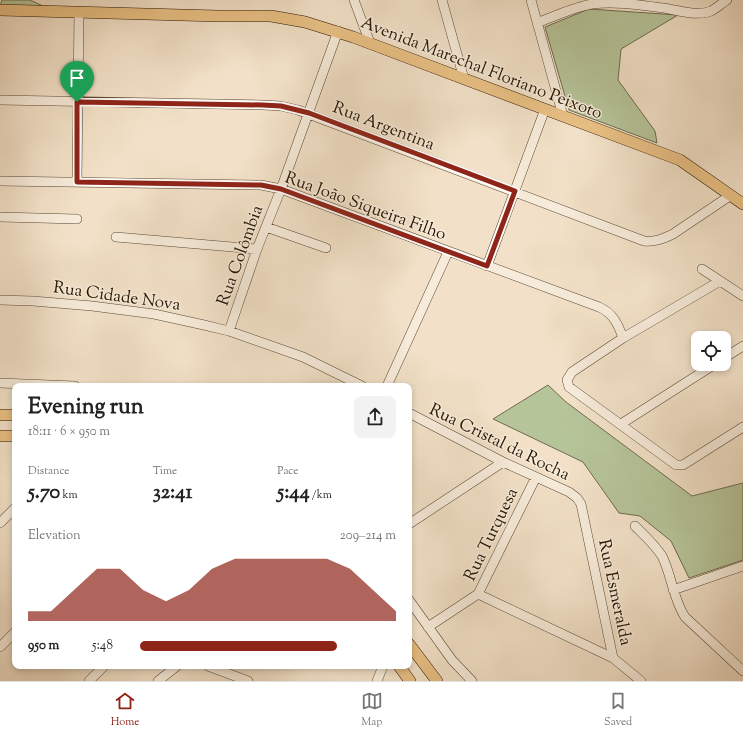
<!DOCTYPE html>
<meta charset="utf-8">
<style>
body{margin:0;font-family:"Sorts Mill Goudy",serif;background:#f2f2f2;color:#222;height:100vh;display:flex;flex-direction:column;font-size:15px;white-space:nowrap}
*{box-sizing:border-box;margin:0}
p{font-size:13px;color:#767676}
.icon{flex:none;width:22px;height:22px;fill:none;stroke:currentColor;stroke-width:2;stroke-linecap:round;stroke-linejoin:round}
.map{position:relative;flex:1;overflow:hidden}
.sheet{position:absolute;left:12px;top:383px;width:400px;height:286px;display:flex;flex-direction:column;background:#fff;border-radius:8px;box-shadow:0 2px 6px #0003}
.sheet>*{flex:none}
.tools{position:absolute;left:691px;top:331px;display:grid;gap:8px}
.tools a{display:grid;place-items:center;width:40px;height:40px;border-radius:8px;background:#fff;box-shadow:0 2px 6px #0003;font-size:20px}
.pin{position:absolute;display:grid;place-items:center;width:34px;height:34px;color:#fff;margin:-41px -17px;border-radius:50% 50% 50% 0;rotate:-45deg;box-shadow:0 0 4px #0007}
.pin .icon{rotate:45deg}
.round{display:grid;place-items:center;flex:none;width:42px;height:42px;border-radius:8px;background:#f2f2f2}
.summary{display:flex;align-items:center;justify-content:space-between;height:68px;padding:0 16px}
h1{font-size:22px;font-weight:800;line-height:30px}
.metrics{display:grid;grid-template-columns:repeat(3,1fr);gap:6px;height:68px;padding:4px 16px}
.metrics div{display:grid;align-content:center}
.metrics b{font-size:20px;font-weight:800}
.metrics small{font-size:11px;font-weight:400}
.metrics p{font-size:11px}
.chart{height:112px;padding:8px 16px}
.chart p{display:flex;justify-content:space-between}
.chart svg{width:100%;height:72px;margin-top:4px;fill:#8f2418;opacity:.7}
ul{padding:0 16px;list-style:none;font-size:13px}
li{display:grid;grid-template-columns:64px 48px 1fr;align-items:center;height:30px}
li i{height:10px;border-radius:5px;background:#8f2418}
.dock{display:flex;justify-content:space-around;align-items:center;height:56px;border-top:1px solid #e0e0e0;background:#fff;font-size:11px;color:#767676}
.dock a{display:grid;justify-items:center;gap:2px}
.dock .active{color:#8f2418}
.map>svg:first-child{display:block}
.green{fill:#b6c499;stroke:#6e6c4d}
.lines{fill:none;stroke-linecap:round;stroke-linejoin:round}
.minor-casing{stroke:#5a4833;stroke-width:10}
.major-casing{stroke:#271501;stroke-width:12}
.minor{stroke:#f7ecdb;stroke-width:9}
.major{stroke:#e9c084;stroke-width:11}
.route-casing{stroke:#fff;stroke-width:8}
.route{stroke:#8f2418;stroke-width:5}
.labels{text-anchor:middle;stroke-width:3;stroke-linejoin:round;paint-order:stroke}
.street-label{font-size:17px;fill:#271501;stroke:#f7ecdb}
</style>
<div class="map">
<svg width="743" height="681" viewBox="0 0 743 681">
<rect width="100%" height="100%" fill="#f2e1c8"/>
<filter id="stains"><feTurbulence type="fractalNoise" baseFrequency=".005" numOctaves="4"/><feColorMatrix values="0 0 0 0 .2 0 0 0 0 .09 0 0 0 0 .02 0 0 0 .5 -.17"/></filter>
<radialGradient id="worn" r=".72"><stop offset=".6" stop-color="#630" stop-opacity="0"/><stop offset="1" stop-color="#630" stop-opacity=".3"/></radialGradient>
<!-- green -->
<path class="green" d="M2,0H30L43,6H0Z
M589,9L678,15L621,49L618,80L655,131L657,143L569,110L545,27Z
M548,385L566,402L692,496L743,483V560L689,578L671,541L640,516L619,513L583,462L493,419Z"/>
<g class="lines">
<defs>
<path id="minor" d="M354,0L370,43
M442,0L464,79
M531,0L563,116
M537,23C555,16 574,7 592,4C615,1 640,5 663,8C678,10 697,17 711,11C717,8 722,3 727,0
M0,100L263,105L281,106L298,110L644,241C655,242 663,239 673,234L731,195
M0,181L261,185L281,189L599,307C613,313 618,324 623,338
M77,182L79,12
M0,217L77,219
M266,227L326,248
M116,237L257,249
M487,266L545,109
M702,269L743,296
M720,281L623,338L572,372L567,380L569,387L676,465H683L743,427
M0,300L33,301L92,306L154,314L204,325L229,331L303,357L362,386
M229,331L257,249L281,189L338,31
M724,358L743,346
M0,383L75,386
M387,386L448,252
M409,413L503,462L569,492L577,498L581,504L613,658L641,681
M621,424L715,364
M0,523L15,508
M409,524L503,462
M635,526C644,535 655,545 662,556C672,576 673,599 685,617L743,671
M673,590L743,566
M478,594L613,658
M409,600L452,660L472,681
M428,627L478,594L536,477
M0,647L15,632
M208,666L248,681
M89,681L104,666
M158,681L177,666
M377,681L383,666"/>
<path id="major" d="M0,10L218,16H271L305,22L353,37L680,160L743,204
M0,415H15
M0,436H15
M409,644L437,681
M399,666L410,681"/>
</defs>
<!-- minor casing -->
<use href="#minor" class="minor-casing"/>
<!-- major casing -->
<use href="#major" class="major-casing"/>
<!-- minor -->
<use href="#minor" class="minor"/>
<!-- major -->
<use href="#major" class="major"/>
</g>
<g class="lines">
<defs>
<path id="route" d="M77,102L263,105L281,106L309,113L515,191L487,266L281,189L261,185L77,182Z"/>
</defs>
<!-- route casing -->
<use href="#route" class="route-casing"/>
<!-- route -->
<use href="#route" class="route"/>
</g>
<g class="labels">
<!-- street labels -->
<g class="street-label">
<text transform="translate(482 67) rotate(21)" y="6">Avenida Marechal Floriano Peixoto</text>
<text transform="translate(384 125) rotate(21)" y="6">Rua Argentina</text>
<text transform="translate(366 205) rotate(20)" y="6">Rua João Siqueira Filho</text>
<text transform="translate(239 255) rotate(-70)" y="6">Rua Colômbia</text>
<text transform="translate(117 295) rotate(8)" y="6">Rua Cidade Nova</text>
<text transform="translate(500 441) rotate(26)" y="6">Rua Cristal da Rocha</text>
<text transform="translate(490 534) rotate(-64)" y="6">Rua Turquesa</text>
<text transform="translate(616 592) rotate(78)" y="6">Rua Esmeralda</text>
</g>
</g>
<rect width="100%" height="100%" filter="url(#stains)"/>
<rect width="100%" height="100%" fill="url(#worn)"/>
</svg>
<div class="tools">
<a><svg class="icon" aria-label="locate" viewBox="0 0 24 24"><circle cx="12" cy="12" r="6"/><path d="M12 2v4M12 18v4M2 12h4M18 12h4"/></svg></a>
</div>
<div class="pin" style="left:77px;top:102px;background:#1e9e55"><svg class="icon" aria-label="arrive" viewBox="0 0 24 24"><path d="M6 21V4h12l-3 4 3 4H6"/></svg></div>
<section class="sheet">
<div class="summary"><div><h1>Evening run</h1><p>18:11 · 6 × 950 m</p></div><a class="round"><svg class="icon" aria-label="share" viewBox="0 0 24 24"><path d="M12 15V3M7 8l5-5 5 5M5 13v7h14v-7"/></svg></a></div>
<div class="metrics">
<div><p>Distance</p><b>5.70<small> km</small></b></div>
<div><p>Time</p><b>32:41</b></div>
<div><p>Pace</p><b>5:44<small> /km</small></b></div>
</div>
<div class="chart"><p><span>Elevation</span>209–214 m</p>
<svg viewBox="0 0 160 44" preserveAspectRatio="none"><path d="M0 44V38L10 38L20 25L30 12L40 12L50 25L60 32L70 25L80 12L90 6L100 6L110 6L120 6L130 6L140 12L150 25L160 38V44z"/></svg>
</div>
<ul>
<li><b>950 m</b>5:48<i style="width:77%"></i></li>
</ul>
</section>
</div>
<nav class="dock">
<a class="active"><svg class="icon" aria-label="home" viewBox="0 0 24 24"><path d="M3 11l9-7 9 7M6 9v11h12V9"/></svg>Home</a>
<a><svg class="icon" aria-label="map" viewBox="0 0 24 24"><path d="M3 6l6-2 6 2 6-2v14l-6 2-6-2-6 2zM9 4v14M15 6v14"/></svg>Map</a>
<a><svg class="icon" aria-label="saved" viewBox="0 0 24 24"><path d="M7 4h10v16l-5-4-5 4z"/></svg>Saved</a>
</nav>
